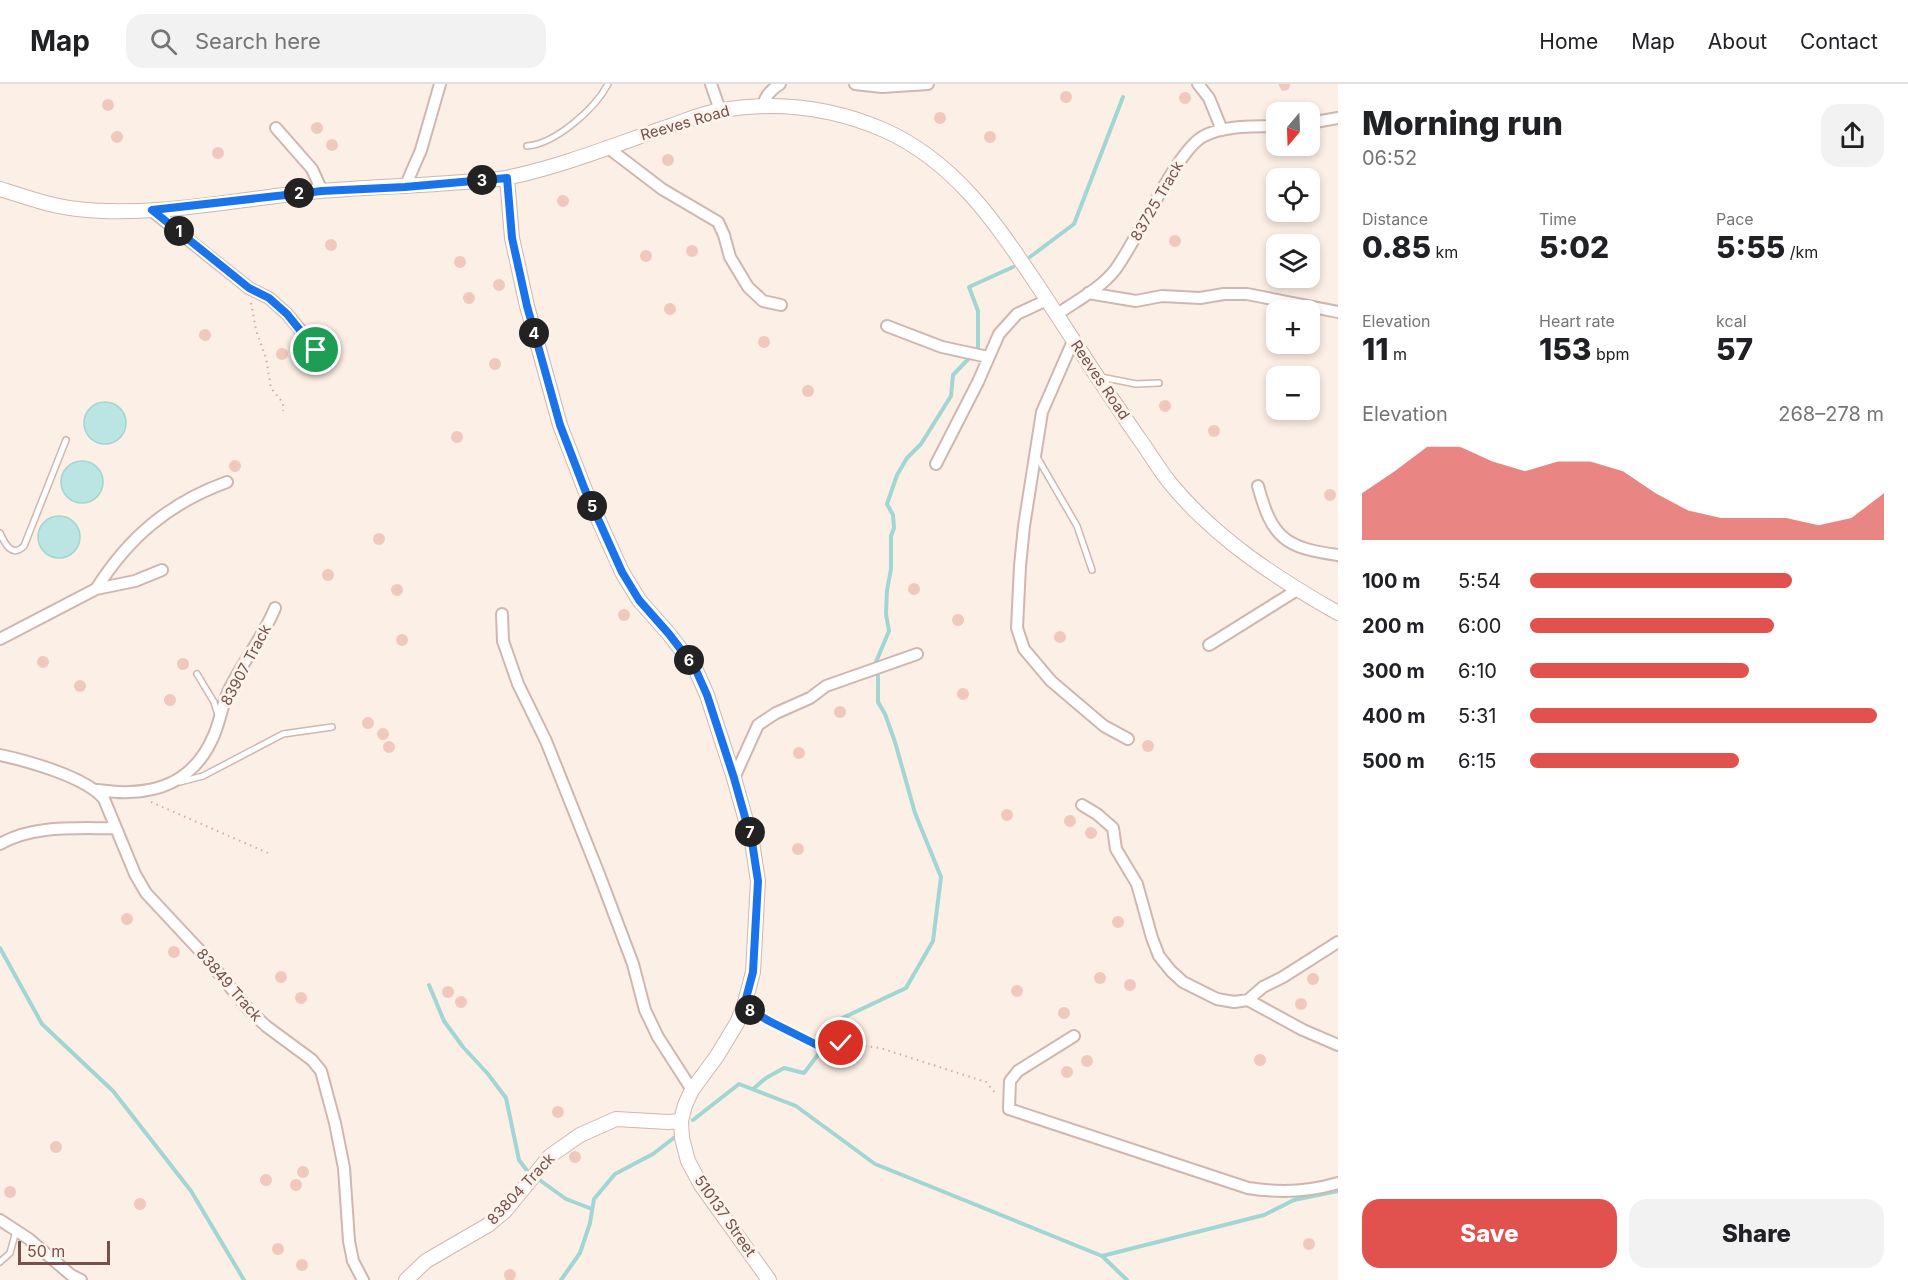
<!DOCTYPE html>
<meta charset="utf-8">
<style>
body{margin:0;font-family:Inter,sans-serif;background:#f2f2f2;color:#202124;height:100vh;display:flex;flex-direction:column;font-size:22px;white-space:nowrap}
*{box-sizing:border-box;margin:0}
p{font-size:20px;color:#757577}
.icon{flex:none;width:33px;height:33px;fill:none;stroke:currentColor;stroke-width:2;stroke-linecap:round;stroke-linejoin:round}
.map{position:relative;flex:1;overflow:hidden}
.drawer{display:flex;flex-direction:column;background:#fff;width:570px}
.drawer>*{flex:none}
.needle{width:39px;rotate:199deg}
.buttons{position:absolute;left:1266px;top:18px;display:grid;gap:12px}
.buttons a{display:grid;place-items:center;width:54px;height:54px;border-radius:12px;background:#fff;box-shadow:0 3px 9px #0003;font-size:30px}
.scale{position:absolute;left:18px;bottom:15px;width:92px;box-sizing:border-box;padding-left:6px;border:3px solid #74524b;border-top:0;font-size:16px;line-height:21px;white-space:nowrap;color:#74524b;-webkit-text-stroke:4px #fef3eb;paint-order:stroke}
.pin{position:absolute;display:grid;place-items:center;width:51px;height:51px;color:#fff;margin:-26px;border:3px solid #fff;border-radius:50%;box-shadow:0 2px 6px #0007}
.km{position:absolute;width:30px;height:30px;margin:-15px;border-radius:50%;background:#222;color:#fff;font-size:16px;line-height:30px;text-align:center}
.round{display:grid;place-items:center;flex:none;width:63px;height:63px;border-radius:18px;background:#f2f2f2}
.head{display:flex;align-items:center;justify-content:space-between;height:102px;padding:0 24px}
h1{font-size:33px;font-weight:800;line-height:45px}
.figures{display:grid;grid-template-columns:repeat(3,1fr);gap:9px;height:102px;padding:6px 24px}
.figures div{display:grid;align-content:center}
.figures b{font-size:30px;font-weight:800}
.figures small{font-size:16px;font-weight:400}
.figures p{font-size:16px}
.chart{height:168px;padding:12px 24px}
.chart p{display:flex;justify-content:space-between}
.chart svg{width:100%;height:108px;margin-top:6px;fill:#e1524e;opacity:.7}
.action{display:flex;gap:12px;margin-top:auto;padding:12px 24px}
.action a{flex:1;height:69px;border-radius:18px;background:#e1524e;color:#fff;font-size:24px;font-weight:800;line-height:69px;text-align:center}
.action a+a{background:#f2f2f2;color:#202124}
ul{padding:0 24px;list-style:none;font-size:20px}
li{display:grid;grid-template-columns:96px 72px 1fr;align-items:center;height:45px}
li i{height:15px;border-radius:8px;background:#e1524e}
header{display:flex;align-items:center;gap:36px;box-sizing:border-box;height:84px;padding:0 30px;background:#fff;border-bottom:2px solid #e0e0e0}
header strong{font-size:28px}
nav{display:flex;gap:33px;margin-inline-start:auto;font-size:21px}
.search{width:420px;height:54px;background:#f2f2f2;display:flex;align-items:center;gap:15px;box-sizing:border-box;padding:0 21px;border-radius:18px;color:#757577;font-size:22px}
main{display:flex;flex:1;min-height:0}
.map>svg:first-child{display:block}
.water{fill:#bae5e2;stroke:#a1d6d4;stroke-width:1.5}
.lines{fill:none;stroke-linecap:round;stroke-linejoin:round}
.stream{stroke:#a1d6d4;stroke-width:4}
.building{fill:#f0c8be}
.service-casing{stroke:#cfb7af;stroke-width:8}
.minor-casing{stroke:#cfb7af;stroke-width:14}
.tertiary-casing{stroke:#cfb7af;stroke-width:16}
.path{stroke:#d5aba1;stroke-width:2;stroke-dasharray:1.5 4.5;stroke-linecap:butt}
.service{stroke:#fff;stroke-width:5}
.minor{stroke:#fff;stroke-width:10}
.tertiary{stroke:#fff;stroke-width:14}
.route-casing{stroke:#fff;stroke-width:12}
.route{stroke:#1a73e8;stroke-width:8}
.labels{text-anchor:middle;stroke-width:6;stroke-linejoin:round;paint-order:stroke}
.street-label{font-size:15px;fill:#74524b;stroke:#fef3eb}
</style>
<header>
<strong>Map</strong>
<div class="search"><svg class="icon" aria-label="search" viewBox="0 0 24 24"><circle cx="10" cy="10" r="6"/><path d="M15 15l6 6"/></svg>Search here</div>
<nav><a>Home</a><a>Map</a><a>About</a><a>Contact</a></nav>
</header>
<main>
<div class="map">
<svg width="1338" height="1196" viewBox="0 0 1338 1196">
<rect width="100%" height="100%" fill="#fcefe5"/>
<!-- water -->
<path class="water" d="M84 339a21 21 0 1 1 42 0a21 21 0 1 1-42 0Z
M61 398a21 21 0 1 1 42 0a21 21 0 1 1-42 0Z
M38 453a21 21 0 1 1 42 0a21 21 0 1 1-42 0Z"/>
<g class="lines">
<!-- stream -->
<path class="stream" d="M1030,173L1074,140L1123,13
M0,864L42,940L113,1007L191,1107L244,1196
M429,901L444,937L463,963L488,990L506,1014L519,1076L528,1088
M824,959L834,938L906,904L933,857L941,793L915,729L895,658L885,630L878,618V592L873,585L889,547L886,530L887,506L891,485V452L894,444L893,431L887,420L897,391L907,374L921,360L951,312L953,291L978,265V227L969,203L1013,183
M753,1005L766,994L784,984L804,989L820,968
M693,1036L739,1000L796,1022L875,1080L1102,1172L1127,1196
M541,1097L566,1115L592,1125
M1102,1172L1264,1131L1294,1116L1338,1107
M561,1196L580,1169L590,1139L594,1115L615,1090L653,1070L675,1053"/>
</g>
<!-- building -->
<path class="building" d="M1278,0H1290V2L1288,6L1282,7Z
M1060 13a6 6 0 1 1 12 0a6 6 0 1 1-12 0Z
M1179 14a6 6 0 1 1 12 0a6 6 0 1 1-12 0Z
M102 21a6 6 0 1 1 12 0a6 6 0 1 1-12 0Z
M934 34a6 6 0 1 1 12 0a6 6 0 1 1-12 0Z
M311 44a6 6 0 1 1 12 0a6 6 0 1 1-12 0Z
M111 53a6 6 0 1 1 12 0a6 6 0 1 1-12 0Z
M984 53a6 6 0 1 1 12 0a6 6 0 1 1-12 0Z
M326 61a6 6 0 1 1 12 0a6 6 0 1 1-12 0Z
M212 69a6 6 0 1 1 12 0a6 6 0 1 1-12 0Z
M662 76a6 6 0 1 1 12 0a6 6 0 1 1-12 0Z
M557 117a6 6 0 1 1 12 0a6 6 0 1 1-12 0Z
M1169 157a6 6 0 1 1 12 0a6 6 0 1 1-12 0Z
M325 161a6 6 0 1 1 12 0a6 6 0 1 1-12 0Z
M686 167a6 6 0 1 1 12 0a6 6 0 1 1-12 0Z
M640 172a6 6 0 1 1 12 0a6 6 0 1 1-12 0Z
M454 178a6 6 0 1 1 12 0a6 6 0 1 1-12 0Z
M493 201a6 6 0 1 1 12 0a6 6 0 1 1-12 0Z
M463 214a6 6 0 1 1 12 0a6 6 0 1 1-12 0Z
M664 225a6 6 0 1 1 12 0a6 6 0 1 1-12 0Z
M199 251a6 6 0 1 1 12 0a6 6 0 1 1-12 0Z
M758 258a6 6 0 1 1 12 0a6 6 0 1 1-12 0Z
M276 270a6 6 0 1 1 12 0a6 6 0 1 1-12 0Z
M489 280a6 6 0 1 1 12 0a6 6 0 1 1-12 0Z
M802 307a6 6 0 1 1 12 0a6 6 0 1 1-12 0Z
M1159 322a6 6 0 1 1 12 0a6 6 0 1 1-12 0Z
M1208 347a6 6 0 1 1 12 0a6 6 0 1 1-12 0Z
M451 353a6 6 0 1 1 12 0a6 6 0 1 1-12 0Z
M229 382a6 6 0 1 1 12 0a6 6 0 1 1-12 0Z
M1324 411a6 6 0 1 1 12 0a6 6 0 1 1-12 0Z
M373 455a6 6 0 1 1 12 0a6 6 0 1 1-12 0Z
M322 491a6 6 0 1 1 12 0a6 6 0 1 1-12 0Z
M908 505a6 6 0 1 1 12 0a6 6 0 1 1-12 0Z
M391 506a6 6 0 1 1 12 0a6 6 0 1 1-12 0Z
M618 531a6 6 0 1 1 12 0a6 6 0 1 1-12 0Z
M952 536a6 6 0 1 1 12 0a6 6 0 1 1-12 0Z
M1054 553a6 6 0 1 1 12 0a6 6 0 1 1-12 0Z
M396 556a6 6 0 1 1 12 0a6 6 0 1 1-12 0Z
M37 578a6 6 0 1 1 12 0a6 6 0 1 1-12 0Z
M177 580a6 6 0 1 1 12 0a6 6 0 1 1-12 0Z
M74 602a6 6 0 1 1 12 0a6 6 0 1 1-12 0Z
M957 610a6 6 0 1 1 12 0a6 6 0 1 1-12 0Z
M164 616a6 6 0 1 1 12 0a6 6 0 1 1-12 0Z
M834 628a6 6 0 1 1 12 0a6 6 0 1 1-12 0Z
M362 639a6 6 0 1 1 12 0a6 6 0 1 1-12 0Z
M377 650a6 6 0 1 1 12 0a6 6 0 1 1-12 0Z
M1142 662a6 6 0 1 1 12 0a6 6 0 1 1-12 0Z
M383 663a6 6 0 1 1 12 0a6 6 0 1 1-12 0Z
M793 669a6 6 0 1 1 12 0a6 6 0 1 1-12 0Z
M1001 731a6 6 0 1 1 12 0a6 6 0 1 1-12 0Z
M1064 737a6 6 0 1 1 12 0a6 6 0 1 1-12 0Z
M1085 749a6 6 0 1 1 12 0a6 6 0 1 1-12 0Z
M792 765a6 6 0 1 1 12 0a6 6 0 1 1-12 0Z
M121 835a6 6 0 1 1 12 0a6 6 0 1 1-12 0Z
M1112 838a6 6 0 1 1 12 0a6 6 0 1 1-12 0Z
M168 868a6 6 0 1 1 12 0a6 6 0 1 1-12 0Z
M275 893a6 6 0 1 1 12 0a6 6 0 1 1-12 0Z
M1094 894a6 6 0 1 1 12 0a6 6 0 1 1-12 0Z
M1307 895a6 6 0 1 1 12 0a6 6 0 1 1-12 0Z
M1124 901a6 6 0 1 1 12 0a6 6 0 1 1-12 0Z
M1011 907a6 6 0 1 1 12 0a6 6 0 1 1-12 0Z
M442 908a6 6 0 1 1 12 0a6 6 0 1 1-12 0Z
M295 914a6 6 0 1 1 12 0a6 6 0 1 1-12 0Z
M455 918a6 6 0 1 1 12 0a6 6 0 1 1-12 0Z
M1295 920a6 6 0 1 1 12 0a6 6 0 1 1-12 0Z
M1058 929a6 6 0 1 1 12 0a6 6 0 1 1-12 0Z
M1254 976a6 6 0 1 1 12 0a6 6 0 1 1-12 0Z
M1081 977a6 6 0 1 1 12 0a6 6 0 1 1-12 0Z
M1061 988a6 6 0 1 1 12 0a6 6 0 1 1-12 0Z
M552 1028a6 6 0 1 1 12 0a6 6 0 1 1-12 0Z
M50 1063a6 6 0 1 1 12 0a6 6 0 1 1-12 0Z
M569 1073a6 6 0 1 1 12 0a6 6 0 1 1-12 0Z
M297 1088a6 6 0 1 1 12 0a6 6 0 1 1-12 0Z
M260 1096a6 6 0 1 1 12 0a6 6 0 1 1-12 0Z
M290 1101a6 6 0 1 1 12 0a6 6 0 1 1-12 0Z
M4 1108a6 6 0 1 1 12 0a6 6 0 1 1-12 0Z
M134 1120a6 6 0 1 1 12 0a6 6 0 1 1-12 0Z
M1303 1160a6 6 0 1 1 12 0a6 6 0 1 1-12 0Z
M272 1165a6 6 0 1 1 12 0a6 6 0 1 1-12 0Z
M296 1181a6 6 0 1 1 12 0a6 6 0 1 1-12 0Z
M504 1191a6 6 0 1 1 12 0a6 6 0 1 1-12 0Z"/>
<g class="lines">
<defs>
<path id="service" d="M527,62C555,60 595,25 608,0
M1101,293L1136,300L1159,299
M1037,373L1077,442L1092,486
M0,449C5,460 12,474 24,462L66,356
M197,590L214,618L218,631
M180,698L203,692L283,650L332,643
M0,1178L10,1169L16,1147"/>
<path id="minor" d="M711,0L720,26
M855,0L882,3L928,0
M1198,0L1209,14L1222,46
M763,21C766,11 771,6 780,0
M1310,39L1338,34
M276,44L312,85L322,107
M607,63L662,105L718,138L724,151L730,173L748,203L763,217L781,221
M405,103L421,66L440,0
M151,126L249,204L269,214L287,230L317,266
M1088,209L1136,217L1162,212L1200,214L1224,210H1247L1338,228
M1056,231C1076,217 1100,205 1115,186C1137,157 1177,65 1204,52C1225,41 1253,43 1276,42
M887,242L942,263L988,273
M1073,257L1042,328L1024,442L1020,482L1017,544L1024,565L1051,597L1104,642L1128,655
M936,380L978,298L999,250L1017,230L1047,216
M1258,402C1272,454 1285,464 1338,471
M96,505C129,453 169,419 227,398
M502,530L503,557L511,580L518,600L546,657L599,790L633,880L645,926L658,953L692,1006
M0,555L96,505L135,497L162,486
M1209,561L1297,506
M0,671C28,677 86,693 104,715L135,790L146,809L202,869L250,927L266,942L312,976L321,987L335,1039L344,1084L349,1157L353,1177L363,1196
M734,694L758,641L776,629L810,614L826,602L917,570
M97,706C107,707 118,709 129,708C170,707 198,689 214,651C220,637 222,622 228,608C242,578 263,554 275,524
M1082,721L1097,730L1113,744L1116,765L1137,800L1152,854L1159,872L1171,887L1183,898L1217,915L1234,918L1248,916L1303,946L1338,961
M0,760C34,740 79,745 116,744
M1248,916L1263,903L1283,893L1338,858
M1074,952L1018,987L1010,997L1009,1025L1248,1104C1279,1109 1308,1108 1338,1099
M0,1136L29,1155L71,1191L81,1196"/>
<path id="tertiary" d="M507,94L512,154L527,222L560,341L585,406L622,488L639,516L669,550L695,584L707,611L734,694L752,758L758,797L753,888L744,922L737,939L717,972L692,1006L685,1021L681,1037L682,1054L688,1077L701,1101L769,1196
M0,105C25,113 51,122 77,125C156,134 241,114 321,107C368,103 416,102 463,98C479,97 495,96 510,93C562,82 612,62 661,45C681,39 701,29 722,26C777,17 833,24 884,46C958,79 999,144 1042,208C1074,257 1105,306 1138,353C1149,368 1158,384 1170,399C1215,454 1276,494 1338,529
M406,1196L426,1177L488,1141L505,1127L550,1072L580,1051L616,1035L668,1038L681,1037"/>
</defs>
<!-- service casing -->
<use href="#service" class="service-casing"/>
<!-- minor casing -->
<use href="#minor" class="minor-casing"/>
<!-- tertiary casing -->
<use href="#tertiary" class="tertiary-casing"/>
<!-- path -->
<path class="path" d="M251,219L256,246L266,274L271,304L283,319V327
M151,718L268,769
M754,928L821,963L841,959L880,964L986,998L997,1011"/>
<!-- service -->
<use href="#service" class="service"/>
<!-- minor -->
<use href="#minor" class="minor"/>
<!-- tertiary -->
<use href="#tertiary" class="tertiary"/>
</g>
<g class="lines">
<defs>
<path id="route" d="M316,266L287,230L269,214L249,204L152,126L322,107L405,103L507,94L512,154L527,222L560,341L585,406L622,488L639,516L669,550L695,584L707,611L734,694L752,758L758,797L753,888L744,922L769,937L821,963L841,959"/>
</defs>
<!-- route casing -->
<use href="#route" class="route-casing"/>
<!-- route -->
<use href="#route" class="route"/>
</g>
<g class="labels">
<!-- street labels -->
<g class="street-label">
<text transform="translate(685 39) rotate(-16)" y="5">Reeves Road</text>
<text transform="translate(1157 117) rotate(-60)" y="5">83725 Track</text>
<text transform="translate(1100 296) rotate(56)" y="5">Reeves Road</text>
<text transform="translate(246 581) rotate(-62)" y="5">83907 Track</text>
<text transform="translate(229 901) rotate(49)" y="5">83849 Track</text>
<text transform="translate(521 1105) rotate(-47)" y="5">83804 Track</text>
<text transform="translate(725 1132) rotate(55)" y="5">510137 Street</text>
</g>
</g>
</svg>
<div class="buttons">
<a><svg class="needle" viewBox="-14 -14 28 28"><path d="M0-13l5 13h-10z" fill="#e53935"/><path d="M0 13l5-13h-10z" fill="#757577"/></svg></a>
<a><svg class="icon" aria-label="locate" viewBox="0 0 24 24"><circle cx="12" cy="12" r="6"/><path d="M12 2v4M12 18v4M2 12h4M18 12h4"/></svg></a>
<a><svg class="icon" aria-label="layers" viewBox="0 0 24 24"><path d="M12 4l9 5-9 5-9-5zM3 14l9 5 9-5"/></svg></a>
<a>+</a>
<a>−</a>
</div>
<div class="scale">50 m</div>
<div class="pin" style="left:316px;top:266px;background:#1e9e55"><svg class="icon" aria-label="arrive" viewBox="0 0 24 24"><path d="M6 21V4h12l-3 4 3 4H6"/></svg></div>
<div class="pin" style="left:841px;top:959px;background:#d93025"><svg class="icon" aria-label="check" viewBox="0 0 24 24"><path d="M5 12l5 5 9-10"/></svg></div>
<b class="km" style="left:179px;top:147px">1</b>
<b class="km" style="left:299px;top:109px">2</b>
<b class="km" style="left:482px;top:96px">3</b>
<b class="km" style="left:534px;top:249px">4</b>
<b class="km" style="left:592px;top:422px">5</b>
<b class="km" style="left:689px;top:576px">6</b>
<b class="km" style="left:750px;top:748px">7</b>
<b class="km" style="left:750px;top:926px">8</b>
</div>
<section class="drawer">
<div class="head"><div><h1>Morning run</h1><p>06:52</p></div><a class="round"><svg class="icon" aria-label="share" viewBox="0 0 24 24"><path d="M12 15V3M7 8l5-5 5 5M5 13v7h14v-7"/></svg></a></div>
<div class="figures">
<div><p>Distance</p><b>0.85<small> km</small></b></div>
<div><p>Time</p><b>5:02</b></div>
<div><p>Pace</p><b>5:55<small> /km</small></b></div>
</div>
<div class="figures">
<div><p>Elevation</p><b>11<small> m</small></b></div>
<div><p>Heart rate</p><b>153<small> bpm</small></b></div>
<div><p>kcal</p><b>57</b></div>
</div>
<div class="chart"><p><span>Elevation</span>268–278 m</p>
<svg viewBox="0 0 160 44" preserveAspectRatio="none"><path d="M0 44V25L10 16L20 6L30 6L40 12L50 16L60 12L70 12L80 16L90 25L100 32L110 35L120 35L130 35L140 38L150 35L160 25V44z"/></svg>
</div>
<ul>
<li><b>100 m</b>5:54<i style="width:74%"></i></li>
<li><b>200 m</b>6:00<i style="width:69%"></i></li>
<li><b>300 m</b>6:10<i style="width:62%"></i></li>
<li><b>400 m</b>5:31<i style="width:98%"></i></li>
<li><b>500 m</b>6:15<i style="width:59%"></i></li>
</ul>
<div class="action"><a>Save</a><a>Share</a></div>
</section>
</main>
